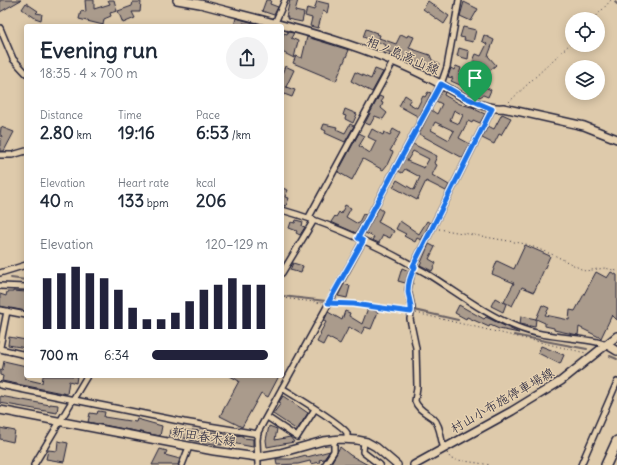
<!DOCTYPE html>
<meta charset="utf-8">
<style>
body{margin:0;font-family:Delius,"Klee One",sans-serif;background:#f2f2f3;color:#1f2937;height:100vh;display:flex;flex-direction:column;font-size:15px;white-space:nowrap}
*{box-sizing:border-box;margin:0}
p{font-size:13px;color:#747a83}
.icon{flex:none;width:22px;height:22px;fill:none;stroke:currentColor;stroke-width:2;stroke-linecap:round;stroke-linejoin:round}
.map{position:relative;flex:1;overflow:hidden}
.panel{position:absolute;left:24px;top:24px;width:260px;height:354px;display:flex;flex-direction:column;background:#fff;border-radius:4px;box-shadow:0 2px 10px #0003}
.panel>*{flex:none}
.controls{position:absolute;left:565px;top:12px;display:grid;gap:8px}
.controls a{display:grid;place-items:center;width:40px;height:40px;border-radius:50%;background:#fff;box-shadow:0 2px 10px #0003;font-size:20px}
.pin{position:absolute;display:grid;place-items:center;width:34px;height:34px;color:#fff;margin:-41px -17px;border-radius:50% 50% 50% 0;rotate:-45deg;box-shadow:0 0 4px #0007}
.pin .icon{rotate:45deg}
.round{display:grid;place-items:center;flex:none;width:42px;height:42px;border-radius:21px;background:#f2f2f3}
.head{display:flex;align-items:center;justify-content:space-between;height:68px;padding:0 16px}
h1{font-size:22px;font-weight:700;line-height:30px}
.stats{display:grid;grid-template-columns:repeat(3,1fr);gap:6px;height:68px;padding:4px 16px}
.stats div{display:grid;align-content:center}
.stats b{font-size:17px;font-weight:700}
.stats small{font-size:11px;font-weight:400}
.stats p{font-size:11px}
.chart{height:112px;padding:8px 16px}
.chart p{display:flex;justify-content:space-between}
.chart svg{width:100%;height:72px;margin-top:4px;stroke:#22223b;stroke-width:6}
ul{padding:0 16px;list-style:none;font-size:13px}
li{display:grid;grid-template-columns:64px 48px 1fr;align-items:center;height:30px}
li i{height:10px;border-radius:5px;background:#22223b}
.map>svg:first-child{display:block}
.lines{fill:none;stroke-linecap:round;stroke-linejoin:round}
.stream{stroke:#686064;stroke-width:2}
.building{fill:#aa9b8c;stroke:#22223b;fill-rule:evenodd}
.street-casing{stroke:#22223b;stroke-width:8}
.secondary-casing{stroke:#22223b;stroke-width:10}
.highway-casing{stroke:#22223b;stroke-width:12}
.path{stroke:#22223b;stroke-width:1;stroke-dasharray:1 3;stroke-linecap:butt}
.street{stroke:#e6d1b0;stroke-width:5}
.secondary{stroke:#e6d1b0;stroke-width:7}
.highway{stroke:#e6d1b0;stroke-width:9}
.route-casing{stroke:#fff;stroke-width:8}
.route{stroke:#1a73e8;stroke-width:5}
.labels{text-anchor:middle;stroke-width:3;stroke-linejoin:round;paint-order:stroke}
.street-label{font-size:13px;fill:#22223b;stroke:#e6d1b0}
</style>
<div class="map">
<svg width="617" height="465" viewBox="0 0 617 465">
<rect width="100%" height="100%" fill="#decaab"/>
<filter id="ink" filterUnits="userSpaceOnUse"><feTurbulence type="fractalNoise" baseFrequency=".025" numOctaves="2"/><feDisplacementMap in="SourceGraphic" scale="8" xChannelSelector="R" yChannelSelector="G"/><feConvolveMatrix kernelMatrix="1 2 1 2 8 2 1 2 1" color-interpolation-filters="sRGB"/></filter>
<g filter="url(#ink)">
<g class="lines">
<!-- stream -->
<path class="stream" d="M615,2L617,4
M11,278L26,280
M282,296L326,301
M373,305L414,310L458,320
M514,335L587,349
M610,356L617,359"/>
</g>
<!-- building -->
<path class="building" d="M0,0H21L0,12Z
M85,0H94V9L110,4L108,0H114L117,11L110,13L111,16L104,19L103,25L79,19L81,11L86,12Z
M266,0H271L270,4L278,7L274,15L262,11Z
M290,0H298L295,11L304,13L302,22L287,19L288,17H286Z
M317,1L329,4L327,13L323,11L318,28L310,26L312,18L305,16L307,8L314,10Z
M428,1L449,16L444,24L423,9Z
M133,2H141L140,12H132L135,18L123,23L118,11L132,6Z
M464,2L478,9L471,21L460,16Z
M26,3L38,11L36,13L42,14L41,20L35,18L22,9Z
M236,18L257,24V26L243,23V26H234Z
M463,27L476,30L473,42L464,40L465,38L460,37Z
M366,29L377,33L376,34L380,35L379,38L396,44L401,34L407,37L408,35L414,37L409,48L430,55L432,60L439,64L436,70L408,58L407,59L384,50L386,45L363,37Z
M288,32L294,33L291,38L298,41L294,58L282,52V38L284,33L287,34Z
M484,35L494,40L488,56L496,65L488,72L489,73L483,86L491,90L488,97L483,95L480,97L468,92L469,89L451,81L453,78L448,77L451,68L454,70L456,66L461,68L459,75L472,82L482,63L473,61L476,54L481,56L487,44L482,41Z
M307,37L349,50L336,81L293,63L296,56L302,58Z
M459,48L469,51L468,59L457,56Z
M285,66L294,70L286,87L295,90L292,97L284,94L282,97V74Z
M375,69L383,72L372,92L351,81L355,72L371,79Z
M442,91L445,92L444,95L460,104L475,108L474,109L485,114L480,123L473,120L472,123L468,121L459,138L470,144L463,158L419,134L431,110L437,114L442,104L436,101ZM454,110L463,115L459,124L450,120ZM435,122L454,131L449,140L431,130Z
M428,92L431,93L419,117L399,106L405,95L411,99L408,103L417,108L423,96L425,97Z
M379,96L384,98L381,102L383,103L381,108L387,113L383,119L375,116L370,125L365,123Z
M345,109L357,114L353,123L345,119L346,116L343,115Z
M502,114L511,118L501,135L499,134L494,144L482,138L488,126L494,129Z
M324,124L337,127L336,129L345,133L350,124L354,126L345,142L325,133L326,131L322,129Z
M1,127L14,132L4,151H0V141L2,136L0,135Z
M372,129L383,135L384,132L390,135L393,129L400,133L390,151L393,152L387,165L383,170L363,159L352,180L338,172L359,133L365,136L359,146L370,153L376,141L368,137Z
M413,144L437,156L434,163L437,165L432,175L449,185L446,191L426,181L417,200L393,187L397,180L414,190L420,177L405,169L402,173L398,171ZM413,151L429,159L424,168L407,161Z
M282,188L288,190L285,197L289,198L286,206L282,205Z
M345,205L351,208L346,217L358,224L363,214L366,215L356,233L331,222L335,216L336,217L339,212L341,214Z
M379,208L383,211L378,222L394,231L390,238L383,235L379,243L372,240L374,237L365,233Z
M296,220L303,222L302,226L305,227L300,235L296,233L297,231L289,228L291,222L295,223Z
M400,221L419,234L427,221L430,223L421,240L417,238L415,242L404,236L406,234L396,229Z
M429,244L435,247L429,259L436,263L432,271L420,265Z
M525,245L550,256L534,292L522,287L512,306L504,302L514,283L492,274L497,261L514,269Z
M293,263L303,266L301,273L290,270Z
M402,268L409,271L405,283L398,281Z
M596,272L607,278L611,272L617,275V320L612,315L601,338L579,327L578,335L554,330V328L545,326V323L536,319L535,327L520,324L521,316L536,319L542,305L549,308L545,315L569,320L570,310L575,311Z
M344,284L350,286L347,298L338,296Z
M13,291L26,292V311L0,306V294L6,296L7,292H13Z
M495,298L506,304L503,312L491,306Z
M459,305L484,319L486,317L519,333L499,329L490,325L489,327L467,317L466,319L455,313Z
M368,308L378,312L371,329L365,327L361,334L349,327L340,344L327,337L323,345L317,342L321,334L320,333L326,322L324,321L328,312L342,320L345,311L350,313L349,316L362,324Z
M9,337L26,340V348L8,345Z
M541,346L564,355L560,364L538,353Z
M4,361L26,366L25,378L29,380L42,383L43,376H77L76,383L69,381L67,394L2,381L3,376L0,375V370L2,371Z
M230,376H279L268,397L261,393L242,427L220,416L239,381Z
M0,396L50,405V404L58,405L57,413L0,403Z
M283,396L308,413L297,430L273,414L281,403L279,402Z
M98,411L105,412L104,417L136,422L137,419L162,426L160,436L88,422L90,413L97,414Z
M269,426L277,429L275,440L290,437L294,442L267,447L266,440Z
M0,428L15,431L13,442L0,439Z
M170,430L180,431V430L192,431V430L243,436V438L253,439V447L232,443L222,442V445L206,443L190,440L191,439L169,436Z
M58,441L68,443L64,462L46,459L48,450L57,451Z
M340,447L350,455L368,465H330Z
M160,449L167,451L165,455L180,459L178,465H152Z
M330,451L324,459L319,460L320,462L311,464L310,461L298,464L277,465L276,459H291L306,455L307,457Z"/>
<g class="lines">
<defs>
<path id="street" d="M274,25L285,0
M0,28L13,59L26,73
M0,155H12L26,151
M282,210C332,224 381,247 426,273C455,291 486,315 517,327C541,337 571,337 597,342L607,345
M309,217L393,62
M358,238L441,84L447,67L459,0
M413,266L492,109
M415,267L411,275L408,290L412,308L410,319L416,348L417,387L415,401C418,410 427,413 433,418C441,425 440,439 444,448
M0,273L26,265
M282,273L314,220
M0,286L26,287
M0,310L26,315
M0,347L7,311
M0,349L26,355
M0,385L184,422L258,434
M282,388C293,395 343,424 347,433C347,434 347,437 347,439
M267,417L297,437L315,409
M364,441L363,452L380,465
M34,465L87,376
M182,465L189,447
M258,465L257,440L258,432L363,241
M325,465L334,451V439
M581,465L617,382"/>
<path id="secondary" d="M177,0L200,4C277,24 361,42 431,79C453,90 478,110 503,108L584,126L617,139
M607,345L617,351
M0,410L214,451L257,457L280,453L323,441L341,439L357,440L367,442L376,447L397,465
M414,465L512,411L561,381L617,336"/>
<path id="highway" d="M606,465L617,441"/>
</defs>
<!-- street casing -->
<use href="#street" class="street-casing"/>
<!-- secondary casing -->
<use href="#secondary" class="secondary-casing"/>
<!-- highway casing -->
<use href="#highway" class="highway-casing"/>
<!-- path -->
<path class="path" d="M594,19L611,0
M509,102L572,42
M439,229L526,244L556,256L585,271L605,268L617,271
M282,298L322,303
M335,304H353L405,311
M416,313L586,353
M447,453L451,459L491,465"/>
<!-- street -->
<use href="#street" class="street"/>
<!-- secondary -->
<use href="#secondary" class="secondary"/>
<!-- highway -->
<use href="#highway" class="highway"/>
</g>
</g>
<g class="lines" filter="url(#ink)">
<defs>
<path id="route" d="M441,84L464,97L492,109L413,266L415,267C411,274 408,284 408,292C409,299 412,305 411,312L353,304L328,303L363,241L358,238Z"/>
</defs>
<!-- route casing -->
<use href="#route" class="route-casing"/>
<!-- route -->
<use href="#route" class="route"/>
</g>
<g class="labels">
<!-- street labels -->
<g class="street-label">
<text transform="translate(403 55) rotate(23)" y="5">相ノ島高山線</text>
<text transform="translate(502 400) rotate(-30)" y="5">村山小布施停車場線</text>
<text transform="translate(204 436) rotate(9)" y="5">新田春木線</text>
</g>
</g>
</svg>
<div class="controls">
<a><svg class="icon" aria-label="locate" viewBox="0 0 24 24"><circle cx="12" cy="12" r="6"/><path d="M12 2v4M12 18v4M2 12h4M18 12h4"/></svg></a>
<a><svg class="icon" aria-label="layers" viewBox="0 0 24 24"><path d="M12 4l9 5-9 5-9-5zM3 14l9 5 9-5"/></svg></a>
</div>
<div class="pin" style="left:475px;top:102px;background:#1e9e55"><svg class="icon" aria-label="arrive" viewBox="0 0 24 24"><path d="M6 21V4h12l-3 4 3 4H6"/></svg></div>
<section class="panel">
<div class="head"><div><h1>Evening run</h1><p>18:35 · 4 × 700 m</p></div><a class="round"><svg class="icon" aria-label="share" viewBox="0 0 24 24"><path d="M12 15V3M7 8l5-5 5 5M5 13v7h14v-7"/></svg></a></div>
<div class="stats">
<div><p>Distance</p><b>2.80<small> km</small></b></div>
<div><p>Time</p><b>19:16</b></div>
<div><p>Pace</p><b>6:53<small> /km</small></b></div>
</div>
<div class="stats">
<div><p>Elevation</p><b>40<small> m</small></b></div>
<div><p>Heart rate</p><b>133<small> bpm</small></b></div>
<div><p>kcal</p><b>206</b></div>
</div>
<div class="chart"><p><span>Elevation</span>120–129 m</p>
<svg viewBox="0 0 160 44" preserveAspectRatio="none"><path d="M5 44V13M15 44V10M25 44V6M35 44V10M45 44V13M55 44V20M65 44V31M75 44V38M85 44V38M95 44V34M105 44V27M115 44V20M125 44V17M135 44V13M145 44V17M155 44V17"/></svg>
</div>
<ul>
<li><b>700 m</b>6:34<i style="width:100%"></i></li>
</ul>
</section>
</div>
